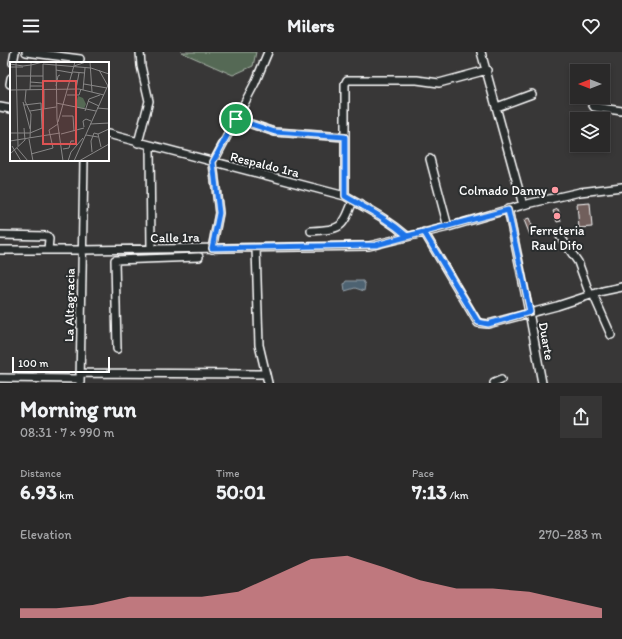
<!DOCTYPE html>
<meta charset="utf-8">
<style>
body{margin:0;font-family:Itim,sans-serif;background:#363535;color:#f1f3f6;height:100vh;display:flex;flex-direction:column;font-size:15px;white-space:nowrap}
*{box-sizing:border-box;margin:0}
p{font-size:13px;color:#a5a6a8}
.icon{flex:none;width:22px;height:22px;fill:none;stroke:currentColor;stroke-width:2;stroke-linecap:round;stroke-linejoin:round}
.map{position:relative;height:331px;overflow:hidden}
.details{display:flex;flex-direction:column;background:#2a2929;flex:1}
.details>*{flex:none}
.needle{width:26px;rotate:270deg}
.controls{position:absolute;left:570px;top:12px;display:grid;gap:8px}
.controls a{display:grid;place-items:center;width:40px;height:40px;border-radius:0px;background:#2a2929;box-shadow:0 2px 6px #0003,0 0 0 1px #464546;font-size:20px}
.scale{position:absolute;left:12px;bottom:10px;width:98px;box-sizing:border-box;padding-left:4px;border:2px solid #fff;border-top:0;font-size:11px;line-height:14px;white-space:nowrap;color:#fff;-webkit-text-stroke:3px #2a2d2e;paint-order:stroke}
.pin{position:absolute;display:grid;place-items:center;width:34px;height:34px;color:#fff;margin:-17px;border:2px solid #fff;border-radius:50%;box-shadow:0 1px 4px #0007}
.round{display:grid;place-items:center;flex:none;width:42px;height:42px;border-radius:0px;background:#363535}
.headline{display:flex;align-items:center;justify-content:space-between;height:68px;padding:0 20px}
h1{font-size:22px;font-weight:700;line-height:30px}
.metrics{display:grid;grid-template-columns:repeat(3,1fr);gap:6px;height:68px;padding:4px 20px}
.metrics div{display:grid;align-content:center}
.metrics b{font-size:20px;font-weight:700}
.metrics small{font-size:11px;font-weight:400}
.metrics p{font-size:11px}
.chart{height:112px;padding:8px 20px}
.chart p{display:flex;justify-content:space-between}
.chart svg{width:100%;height:72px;margin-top:4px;fill:#ff9aa2;opacity:.7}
header{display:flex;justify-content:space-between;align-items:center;height:52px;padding:0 20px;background:#2a2929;font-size:18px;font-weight:700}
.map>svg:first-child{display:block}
.green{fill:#556954;stroke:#aab4aa}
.water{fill:#4e6271;stroke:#95a1aa}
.building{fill:#715e5c;stroke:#fff}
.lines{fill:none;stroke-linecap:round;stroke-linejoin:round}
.minor-casing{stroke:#fff;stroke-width:10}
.minor{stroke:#2a2d2e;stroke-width:7}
.route-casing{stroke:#fff;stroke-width:8}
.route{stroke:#1a73e8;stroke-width:5}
.poi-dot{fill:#ff9aa2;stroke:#2a2d2e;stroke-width:1.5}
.labels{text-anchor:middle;stroke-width:4;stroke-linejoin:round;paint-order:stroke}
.street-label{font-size:13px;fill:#fff;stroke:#2a2d2e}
.poi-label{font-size:13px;fill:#fff;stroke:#2a2d2e;text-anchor:end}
.inset-road{fill:none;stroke:#888787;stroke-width:1}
.view{fill:#de5353;fill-opacity:0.15;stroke:#de5353;stroke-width:2}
.inset-edge{fill:none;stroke:#fff;stroke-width:2}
</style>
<header><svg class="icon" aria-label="menu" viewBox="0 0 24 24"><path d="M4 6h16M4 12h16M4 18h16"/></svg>Milers<svg class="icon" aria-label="heart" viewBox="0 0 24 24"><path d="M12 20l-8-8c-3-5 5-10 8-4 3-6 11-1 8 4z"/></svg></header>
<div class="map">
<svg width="622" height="331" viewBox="0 0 622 331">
<rect width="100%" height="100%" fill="#383737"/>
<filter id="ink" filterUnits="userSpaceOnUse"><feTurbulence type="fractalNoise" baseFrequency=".025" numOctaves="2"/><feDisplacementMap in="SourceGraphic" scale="8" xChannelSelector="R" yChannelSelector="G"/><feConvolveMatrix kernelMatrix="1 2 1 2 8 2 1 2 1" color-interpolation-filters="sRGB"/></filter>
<g filter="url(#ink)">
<!-- green -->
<path class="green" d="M181,0H256L253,14L233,23Z"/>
<!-- water -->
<path class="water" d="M346,229H363L365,233L364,239L355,236L345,239L344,232Z"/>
<!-- building -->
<path class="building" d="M590,151L592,175L579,176L577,152Z
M558,157L561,169L557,170L553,159Z
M529,166L535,181L530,183L524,168Z"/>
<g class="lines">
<defs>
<path id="minor" d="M26,0L80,7
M481,0L523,153
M13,11L15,0
M586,19V18
M10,32L11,26
M588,45L594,55L622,59
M0,55L11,57
M497,55L532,42
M236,67L275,80L345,85
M108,82L345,144C367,157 388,167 407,184
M138,91L149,49L141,14L140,0
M150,94L151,197
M430,107L448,175
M345,144V32L347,28H417L439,31L487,18
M508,157L529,260L542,331
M311,179C342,177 342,177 353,149
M424,180L478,271L488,272L557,254L603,239L622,235
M0,183L47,184L49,187L48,198
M560,184L578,210L590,243
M256,196L259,293L268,331
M212,197L219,161L213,111L255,31L268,0
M0,198H81L369,194L448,175L523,153L580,140L622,135
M593,242L611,283
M117,297L115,208L199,205
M80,321L265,322
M0,326L80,327
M80,331L84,108
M494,331L501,328"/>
</defs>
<!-- minor casing -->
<use href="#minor" class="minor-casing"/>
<!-- minor -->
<use href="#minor" class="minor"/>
</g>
</g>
<g class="lines" filter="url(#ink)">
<defs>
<path id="route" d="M236,67L213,110L219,161L212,196L376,193L508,158L530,260L488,272L478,270L424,180L407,184C388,167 367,157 345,144V85L275,80L236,67"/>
</defs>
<!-- route casing -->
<use href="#route" class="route-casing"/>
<!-- route -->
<use href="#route" class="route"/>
</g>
<!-- markers -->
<g class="poi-dot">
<circle cx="555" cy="138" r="4"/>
<circle cx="557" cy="164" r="4"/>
</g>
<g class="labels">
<!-- street labels -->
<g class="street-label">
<text transform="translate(265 112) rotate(14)" y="5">Respaldo 1ra</text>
<text transform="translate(175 185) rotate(-1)" y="5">Calle 1ra</text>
<text transform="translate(69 253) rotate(-89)" y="5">La Altagracia</text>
<text transform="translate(547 289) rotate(80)" y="5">Duarte</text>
</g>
<!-- poi labels -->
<g class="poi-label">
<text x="547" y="143">Colmado Danny</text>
<text x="557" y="183" text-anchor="middle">Ferreteria<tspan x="557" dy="15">Raul Difo</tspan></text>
</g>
</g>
<!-- overview -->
<g transform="translate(10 10)">
<rect width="99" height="99" fill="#383737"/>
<path d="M68,34L73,36L76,42L74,47L65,45Z" fill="#556954"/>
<path class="inset-road" d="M6,0L8,84M46,0L47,57L53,99M80,0L82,30M0,2L13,4L21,3V0M64,4L76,0M0,5H13M46,8L63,11M89,8L98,24M63,10L75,11M6,14H33M20,20L33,21M74,22L97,26M20,24H33M46,24L48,14L50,13M33,27V2L81,6L99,12M66,27L69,11M0,28L69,27L94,33M16,28L15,39L21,52L20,76M20,28L21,3L33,0M73,28L75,6M57,33H69L71,27M78,39L89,44M13,40L20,67M46,41L86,49M14,43L31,41L32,66L20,71M34,46V27M87,46L99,47M20,49L46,45M75,49L79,37L90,33M52,54H63L64,69M48,60L65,0M80,62L99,61M74,65L73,59L76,57L81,59M0,71H20M51,72L74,66M88,72L99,67M76,73L88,75M19,77L23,99M0,79L50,71M2,84L11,99M7,86L18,99M53,87L59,86L61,79H64M82,90L81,79L84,71L88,72L91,85M0,92L15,78L14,66M21,92L43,86L39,68L48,62M58,99L61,90L73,76M64,99L99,21M69,99L99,82"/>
<path class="view" d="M33,19H66V82H33Z"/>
<rect width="99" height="99" class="inset-edge"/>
</g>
</svg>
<div class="controls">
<a><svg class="needle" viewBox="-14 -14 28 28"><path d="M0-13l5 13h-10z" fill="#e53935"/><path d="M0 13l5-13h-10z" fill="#a5a6a8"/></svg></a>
<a><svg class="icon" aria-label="layers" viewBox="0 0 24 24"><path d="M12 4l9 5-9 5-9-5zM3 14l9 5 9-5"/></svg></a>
</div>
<div class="scale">100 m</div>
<div class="pin" style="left:236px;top:67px;background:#1e9e55"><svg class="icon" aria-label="arrive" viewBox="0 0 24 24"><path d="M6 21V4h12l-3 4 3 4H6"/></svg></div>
</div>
<section class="details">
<div class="headline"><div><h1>Morning run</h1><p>08:31 · 7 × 990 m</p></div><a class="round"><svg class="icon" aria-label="share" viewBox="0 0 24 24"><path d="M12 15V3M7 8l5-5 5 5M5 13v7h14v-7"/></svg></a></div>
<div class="metrics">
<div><p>Distance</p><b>6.93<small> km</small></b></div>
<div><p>Time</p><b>50:01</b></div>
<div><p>Pace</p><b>7:13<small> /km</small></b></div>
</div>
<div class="chart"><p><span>Elevation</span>270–283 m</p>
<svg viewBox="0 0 160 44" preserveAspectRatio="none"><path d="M0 44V38L10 38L20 36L30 31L40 31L50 31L60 28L70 18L80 8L90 6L100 13L110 21L120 26L130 26L140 28L150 33L160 38V44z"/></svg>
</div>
</section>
